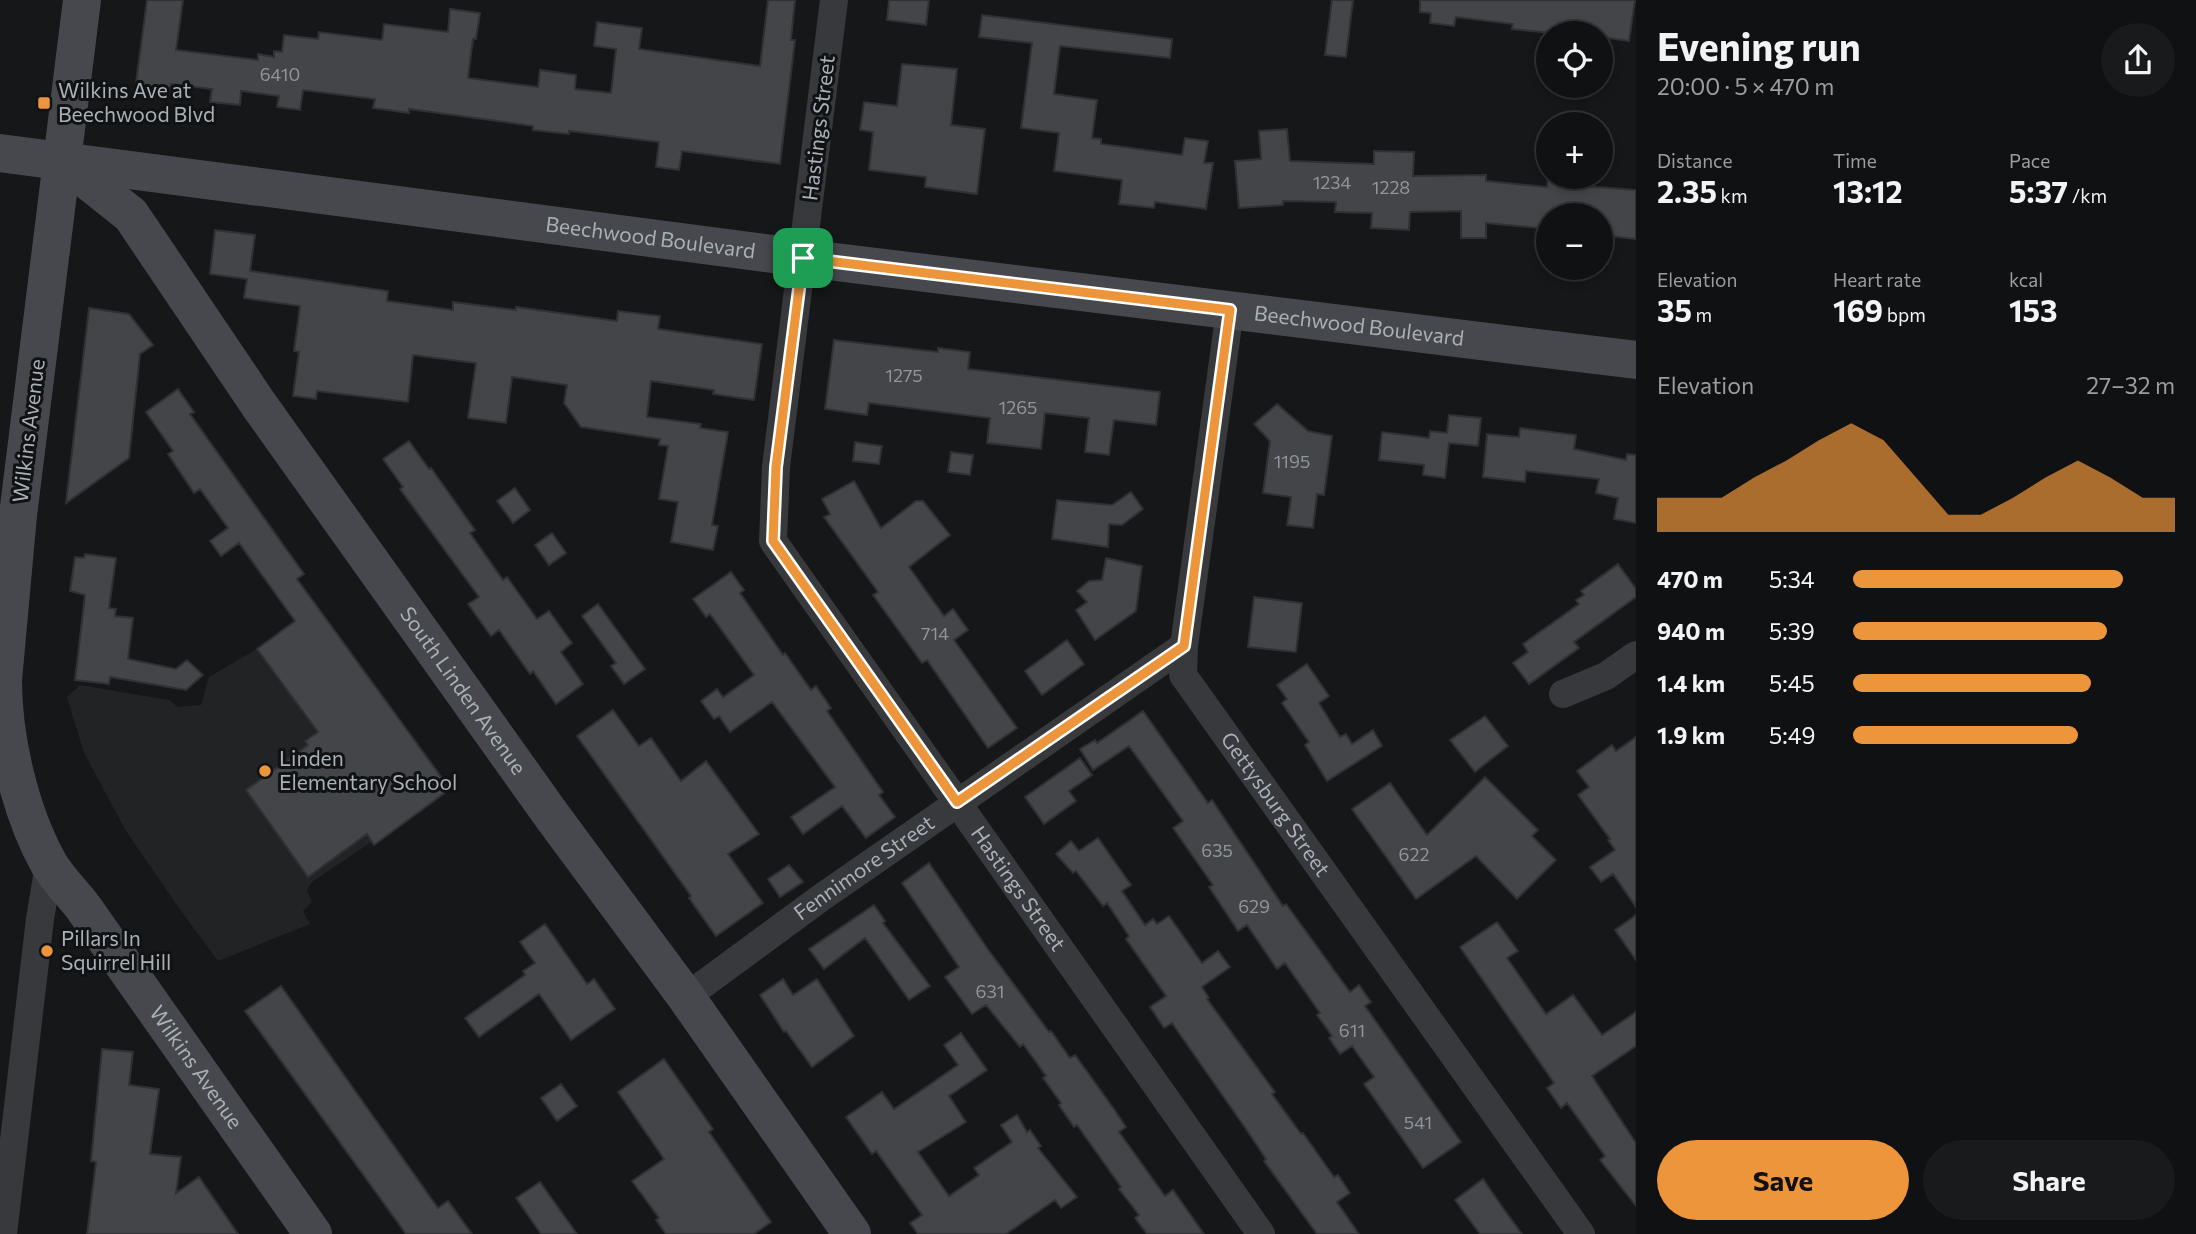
<!DOCTYPE html>
<meta charset="utf-8">
<style>
body{margin:0;font-family:Commissioner,sans-serif;background:#191a1b;color:#f1f3f6;height:100vh;display:flex;flex-direction:column;font-size:26px;white-space:nowrap}
*{box-sizing:border-box;margin:0}
p{font-size:23px;color:#9c9d9f}
.icon{flex:none;width:38px;height:38px;fill:none;stroke:currentColor;stroke-width:2;stroke-linecap:round;stroke-linejoin:round}
.map{position:relative;flex:1;overflow:hidden}
.side{display:flex;flex-direction:column;background:#101112;width:560px}
.side>*{flex:none}
.fabs{position:absolute;left:1536px;top:21px;display:grid;gap:14px}
.fabs a{display:grid;place-items:center;width:77px;height:77px;border-radius:50%;background:#101112;box-shadow:0 4px 10px #0003,0 0 0 2px #303132;font-size:35px}
.pin{position:absolute;display:grid;place-items:center;width:60px;height:60px;color:#fff;margin:-30px;border-radius:14px;box-shadow:0 4px 10px #0006}
.round{display:grid;place-items:center;flex:none;width:74px;height:74px;border-radius:37px;background:#191a1b}
.overview{display:flex;align-items:center;justify-content:space-between;height:119px;padding:0 21px}
h1{font-size:38px;font-weight:700;line-height:52px}
.figures{display:grid;grid-template-columns:repeat(3,1fr);gap:10px;height:119px;padding:7px 21px}
.figures div{display:grid;align-content:center}
.figures b{font-size:30px;font-weight:700}
.figures small{font-size:19px;font-weight:400}
.figures p{font-size:19px}
.chart{height:196px;padding:14px 21px}
.chart p{display:flex;justify-content:space-between}
.chart svg{width:100%;height:126px;margin-top:7px;fill:#ec953b;opacity:.7}
.button{display:flex;gap:14px;margin-top:auto;padding:14px 21px}
.button a{flex:1;height:80px;border-radius:42px;background:#ec953b;color:#111;font-size:28px;font-weight:700;line-height:80px;text-align:center}
.button a+a{background:#191a1b;color:#f1f3f6}
ul{padding:0 21px;list-style:none;font-size:23px}
li{display:grid;grid-template-columns:112px 84px 1fr;align-items:center;height:52px}
li i{height:18px;border-radius:9px;background:#ec953b}
main{display:flex;flex:1;min-height:0}
.map>svg:first-child{display:block}
.built{fill:#222325}
.building{fill:#434548;stroke:#303134;stroke-width:2}
.lines{fill:none;stroke-linecap:round;stroke-linejoin:round}
.street{stroke:#37393d;stroke-width:28}
.secondary{stroke:#46484d;stroke-width:38}
.route-casing{stroke:#fff;stroke-width:14}
.route{stroke:#ec953b;stroke-width:9}
.poi-dot{fill:#ec953b;stroke:#111213;stroke-width:2.5}
.labels{text-anchor:middle;stroke-width:6;stroke-linejoin:round;paint-order:stroke}
.number-label{font-size:18px;fill:#90959c}
.poi-label{font-size:21px;fill:#a9b0b8;stroke:#111213;text-anchor:start}
.street-label{font-size:21px;fill:#a9b0b8;stroke:#111213}
</style>
<main>
<div class="map">
<svg width="1636" height="1234" viewBox="0 0 1636 1234">
<rect width="100%" height="100%" fill="#161718"/>
<!-- built -->
<path class="built" d="M317,605L450,789L312,882L307,890L312,902L303,911L310,924L218,961L181,911L126,831L84,753L67,697L80,685L169,700L178,707L201,705L209,677L257,649Z"/>
<!-- building -->
<path class="building" d="M147,0H183L176,50L258,60V54L274,57V51L282,52L284,35L318,39L319,32L382,40L384,24L448,32L450,9L480,13L476,39H473L468,78L538,87L540,70L576,75L575,89L611,93L616,49L594,46L597,22L642,28L639,49L760,66L768,0H795L791,40H795L780,164L682,151L679,170L656,167L659,142L569,131V134L533,130V126L409,109V113L373,108L375,99L303,90L300,110L277,107L279,96L241,91L240,105L210,102L212,89L171,84L169,95L135,90Z
M889,0H929L926,25L887,20Z
M1332,0H1353L1346,57L1325,55Z
M1420,0H1635L1629,41L1601,37V33H1551L1512,29L1513,24L1456,17L1454,26L1430,23L1431,13L1420,12Z
M982,15L1172,39L1170,58L1060,46L1054,94L1097,100L1092,138L1101,139V144L1182,155L1185,138L1208,141L1204,163H1213L1206,209L1155,202L1154,208L1119,204L1122,180L1054,171L1059,133L1021,128L1032,43L979,37Z
M902,64L957,69L951,125L985,129L977,194L925,187L926,177L869,170L873,132L860,130L864,102L897,106Z
M1287,129L1290,161L1374,164V151L1414,152L1413,176L1486,175V181L1547,187L1548,177H1570L1569,185L1636,190V239L1601,235V215H1549V229L1486,223V238H1461V211L1410,212L1409,230L1371,228L1372,213L1335,212L1336,202L1283,201V205L1239,208L1235,161L1261,159L1259,131Z
M215,230L255,235L250,271L388,291L387,301L453,310V302L516,310V307L617,321L618,311L660,316L658,329L762,344L754,400L713,394L714,390L651,381L647,417L701,424L700,428L728,432L712,525L718,526L713,550L671,542L678,502L659,499L668,446L659,445L660,439L581,427L564,403L567,385L512,377L506,423L468,418L476,363L413,355L408,402L317,391L316,399L293,396L299,352L294,351L300,306L244,298L247,279L210,274Z
M89,308L129,314L153,345L140,354L129,458L66,503Z
M834,340L938,352V348L970,352L968,369L1160,392L1156,425L1114,420L1109,455L1085,452L1089,418L1045,413L1041,449L987,443L990,418L869,403L867,415L825,409Z
M178,389L194,412L190,414L304,574L297,579L450,789L374,845L367,834L308,877L246,790L308,745L305,741L318,732L257,649L295,621L239,543L221,556L210,541L228,528L200,489L194,493L168,454L173,451L146,412Z
M1277,404L1308,431L1332,436L1324,495L1317,494L1313,528L1287,525L1291,497L1263,493L1270,441L1254,424Z
M1449,415L1481,418L1478,446L1449,443L1445,478L1423,475L1424,465L1379,460L1382,432L1429,438L1430,431L1447,433Z
M1520,428L1576,435L1574,449L1626,460L1627,454L1636,455V523L1614,519L1618,498L1596,493L1599,479L1526,471L1525,482L1483,477L1487,434L1519,437Z
M409,441L429,469L431,468L475,530L470,533L503,580L507,577L537,619L549,611L572,643L561,652L583,684L556,704L533,671L530,674L499,630L491,636L468,604L479,597L400,489L403,487L383,459Z
M855,442L882,446L879,464L853,461Z
M951,452L973,455L970,475L948,472Z
M854,481L881,528L916,501H923L950,535L909,567L944,616L953,609L968,630L954,640L1017,728L988,748L927,660L922,663L873,595L878,592L824,517L830,514L822,499Z
M515,488L530,510L513,523L497,501Z
M1131,492L1143,509L1122,525L1109,524L1108,547L1052,539L1057,500L1112,505Z
M552,533L566,553L549,565L535,545Z
M85,554L116,558L109,608L116,609L115,616L133,618L128,659L176,669L187,660L203,675L186,690L110,677L109,684L75,680L85,595L70,591L75,557L84,558Z
M1106,558L1142,566L1136,611L1095,640L1076,610L1087,602L1077,591L1089,581L1102,580Z
M1618,564L1636,589V597L1574,642L1579,648L1529,684L1513,663L1528,652L1523,644L1579,604L1576,600L1584,595L1581,591Z
M731,572L744,590L740,593L783,655L785,653L811,690L816,686L831,708L827,711L883,792L879,795L895,817L866,838L842,806L803,834L791,817L835,787L772,702L730,732L719,716L714,719L701,701L717,689L723,697L754,675L710,614L706,617L693,599Z
M1254,597L1302,603L1296,652L1248,647Z
M598,604L645,669L624,684L611,666L616,663L582,616Z
M1067,640L1084,664L1042,695L1025,671Z
M1307,664L1329,696L1319,703L1340,737L1346,734L1352,744L1373,730L1382,746L1327,781L1305,745L1309,742L1282,703L1287,699L1277,685Z
M613,710L639,746L651,738L681,781L706,761L759,834L728,854L763,903L716,936L689,898L691,896L577,736Z
M1143,711L1208,803L1212,800L1283,906L1286,904L1350,992L1359,985L1371,1002L1365,1006L1461,1142L1423,1168L1364,1084L1374,1077L1352,1046L1340,1054L1329,1038L1332,1036L1317,1015L1320,1013L1285,963L1277,969L1247,925L1238,931L1209,887L1213,885L1173,828L1183,821L1129,746L1093,770L1080,749L1095,740L1097,743Z
M1485,716L1508,746L1475,772L1450,740Z
M1636,737V907L1613,874L1601,882L1590,867L1615,850L1608,840L1610,839L1578,795L1589,787L1577,771L1612,745L1616,751Z
M1080,758L1092,775L1069,791L1076,801L1044,824L1025,797Z
M1485,777L1538,830L1532,836L1556,860L1517,899L1476,856L1416,899L1352,809L1390,783L1427,835Z
M1098,838L1131,885L1122,891L1145,925L1153,919L1157,924L1169,916L1202,963L1218,951L1230,967L1202,987L1209,998L1207,999L1275,1092L1272,1094L1301,1134L1303,1133L1334,1177L1338,1175L1350,1193L1337,1202L1359,1234H1317L1264,1161L1266,1159L1246,1129L1172,1023L1164,1028L1150,1007L1166,996L1126,939L1129,936L1107,903L1103,906L1076,871L1073,873L1056,854L1071,841L1079,851Z
M929,863L987,948L1049,1032L1051,1031L1070,1058L1075,1055L1114,1109L1126,1127L1119,1132L1165,1196L1173,1190L1204,1234H1147L1135,1218L1139,1215L1119,1189L1121,1187L1077,1125L1074,1127L1059,1105L1061,1103L1043,1078L1046,1076L1023,1044L1020,1047L986,1005L972,1014L945,977L959,967L902,883Z
M789,865L803,882L780,897L768,879Z
M874,905L885,921L883,923L930,986L909,1000L865,938L824,969L809,949Z
M1636,915V960L1615,930Z
M1497,922L1518,951L1507,958L1546,1014L1573,995L1602,1035L1636,1012V1046L1592,1076L1636,1143V1206L1600,1160L1605,1156L1567,1103L1561,1108L1547,1088L1554,1083L1460,947Z
M545,924L587,984L594,979L615,1009L571,1040L539,994L479,1037L465,1018L525,975L523,971L535,963L520,942Z
M783,979L793,995L817,979L854,1036L812,1067L786,1031L784,1032L760,995Z
M281,986L438,1208L448,1201L472,1234H406L245,1011Z
M961,1033L987,1070L949,1096L966,1122L918,1152L949,1196L979,1175L974,1168L1012,1142L1001,1125L1017,1115L1027,1132L1030,1130L1041,1146L1038,1148L1077,1197L1061,1208L1055,1200L1006,1234H918L910,1223L922,1215L876,1151L872,1154L846,1117L882,1092L894,1109L958,1065L944,1045Z
M102,1049L133,1052L129,1085L159,1089L150,1154L181,1157L176,1193L199,1177L238,1234H87L96,1162L91,1161Z
M664,1059L713,1129L709,1132L771,1222L754,1234H666L656,1220L659,1218L632,1181L664,1159L618,1092Z
M561,1084L577,1106L557,1121L541,1098Z
M1483,1179L1503,1208L1522,1234H1480L1455,1200Z
M540,1182L577,1234H541L516,1198Z"/>
<g class="lines">
<!-- street -->
<g class="street">
<path id="s1" d="M834,0L776,467L773,541L1261,1234"/>
<path id="s2" d="M1230,310L1184,646L1183,675L1581,1234"/>
<path d="M1563,694L1606,676L1636,655"/>
<path id="s3" d="M686,997L822,897L1184,646"/>
<path d="M3,1234L40,919L49,865"/>
</g>
<!-- secondary -->
<g class="secondary">
<path id="s4" d="M82,0L18,515L3,680C3,739 20,812 49,864C58,879 72,893 83,907L313,1234"/>
<path id="s5" d="M0,153L803,258L1636,360"/>
<path id="s6" d="M63,161L131,215L259,405L552,816L686,997L852,1234"/>
</g>
</g>
<g class="lines">
<defs>
<path id="route" d="M803,258L1230,310L1184,646L957,802L773,541L776,467Z"/>
</defs>
<!-- route casing -->
<use href="#route" class="route-casing"/>
<!-- route -->
<use href="#route" class="route"/>
</g>
<!-- markers -->
<g class="poi-dot">
<rect x="37" y="96" width="14" height="14" rx="3.5"/>
<circle cx="265" cy="771" r="7"/>
<circle cx="47" cy="951" r="7"/>
</g>
<g class="labels">
<!-- number labels -->
<g class="number-label">
<text x="280" y="81">6410</text>
<text x="1332" y="189">1234</text>
<text x="1391" y="194">1228</text>
<text x="904" y="382">1275</text>
<text x="1018" y="414">1265</text>
<text x="1292" y="468">1195</text>
<text x="935" y="640">714</text>
<text x="1217" y="857">635</text>
<text x="1414" y="861">622</text>
<text x="1254" y="913">629</text>
<text x="990" y="998">631</text>
<text x="1352" y="1037">611</text>
<text x="1418" y="1129">541</text>
</g>
<!-- poi labels -->
<g class="poi-label">
<text x="58" y="98">Wilkins Ave at<tspan x="58" dy="24">Beechwood Blvd</tspan></text>
<text x="279" y="766">Linden<tspan x="279" dy="24">Elementary School</tspan></text>
<text x="61" y="946">Pillars In<tspan x="61" dy="24">Squirrel Hill</tspan></text>
</g>
<!-- street labels -->
<g class="street-label">
<text transform="translate(819 128) rotate(-83)" y="7">Hastings Street</text>
<text dy="7" stroke="none"><textPath href="#s5" startOffset="656">Beechwood Boulevard</textPath></text>
<text dy="7" stroke="none"><textPath href="#s5" startOffset="1370">Beechwood Boulevard</textPath></text>
<text transform="translate(29 431) rotate(-83)" y="7">Wilkins Avenue</text>
<text dy="7" stroke="none"><textPath href="#s6" startOffset="667">South Linden Avenue</textPath></text>
<text dy="7" stroke="none"><textPath href="#s2" startOffset="527">Gettysburg Street</textPath></text>
<text dy="7" stroke="none"><textPath href="#s3" startOffset="220">Fennimore Street</textPath></text>
<text dy="7" stroke="none"><textPath href="#s1" startOffset="970">Hastings Street</textPath></text>
<text dy="7" stroke="none"><textPath href="#s4" startOffset="1127">Wilkins Avenue</textPath></text>
</g>
</g>
</svg>
<div class="fabs">
<a><svg class="icon" aria-label="locate" viewBox="0 0 24 24"><circle cx="12" cy="12" r="6"/><path d="M12 2v4M12 18v4M2 12h4M18 12h4"/></svg></a>
<a>+</a>
<a>−</a>
</div>
<div class="pin" style="left:803px;top:258px;background:#1e9e55"><svg class="icon" aria-label="arrive" viewBox="0 0 24 24"><path d="M6 21V4h12l-3 4 3 4H6"/></svg></div>
</div>
<section class="side">
<div class="overview"><div><h1>Evening run</h1><p>20:00 · 5 × 470 m</p></div><a class="round"><svg class="icon" aria-label="share" viewBox="0 0 24 24"><path d="M12 15V3M7 8l5-5 5 5M5 13v7h14v-7"/></svg></a></div>
<div class="figures">
<div><p>Distance</p><b>2.35<small> km</small></b></div>
<div><p>Time</p><b>13:12</b></div>
<div><p>Pace</p><b>5:37<small> /km</small></b></div>
</div>
<div class="figures">
<div><p>Elevation</p><b>35<small> m</small></b></div>
<div><p>Heart rate</p><b>169<small> bpm</small></b></div>
<div><p>kcal</p><b>153</b></div>
</div>
<div class="chart"><p><span>Elevation</span>27–32 m</p>
<svg viewBox="0 0 160 44" preserveAspectRatio="none"><path d="M0 44V32L10 32L20 32L30 25L40 19L50 12L60 6L70 12L80 25L90 38L100 38L110 32L120 25L130 19L140 25L150 32L160 32V44z"/></svg>
</div>
<ul>
<li><b>470 m</b>5:34<i style="width:84%"></i></li>
<li><b>940 m</b>5:39<i style="width:79%"></i></li>
<li><b>1.4 km</b>5:45<i style="width:74%"></i></li>
<li><b>1.9 km</b>5:49<i style="width:70%"></i></li>
</ul>
<div class="button"><a>Save</a><a>Share</a></div>
</section>
</main>
